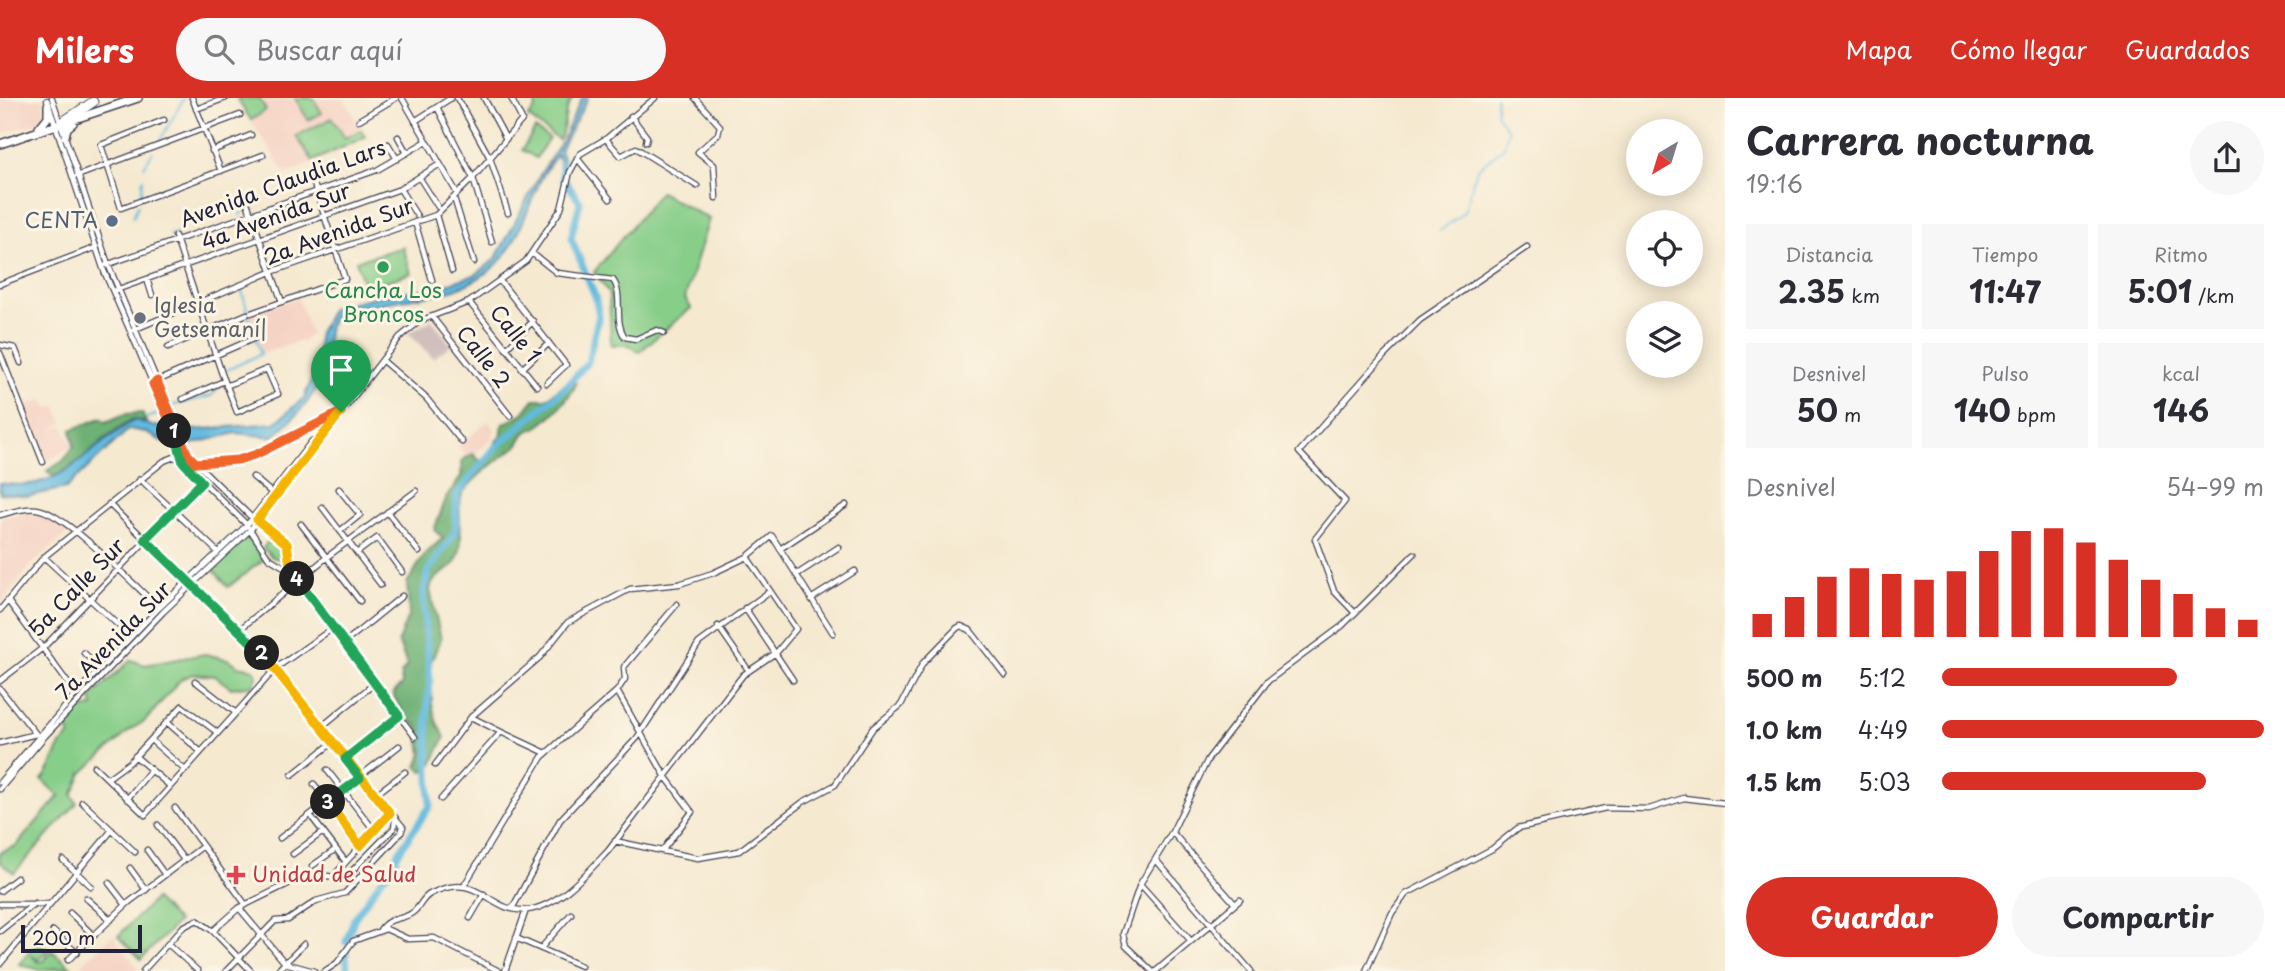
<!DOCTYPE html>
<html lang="es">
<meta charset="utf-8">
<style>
body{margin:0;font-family:"Playpen Sans",sans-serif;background:#f7f7f7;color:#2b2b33;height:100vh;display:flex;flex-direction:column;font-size:26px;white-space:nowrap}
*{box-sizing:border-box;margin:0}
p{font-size:23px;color:#7c7c81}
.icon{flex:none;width:38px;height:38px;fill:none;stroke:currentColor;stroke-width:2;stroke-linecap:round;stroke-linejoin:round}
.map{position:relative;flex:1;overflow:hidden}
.details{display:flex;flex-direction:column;background:#fff;width:560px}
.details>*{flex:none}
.needle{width:46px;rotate:218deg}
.fabs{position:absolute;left:1626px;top:21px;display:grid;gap:14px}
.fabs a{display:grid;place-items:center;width:77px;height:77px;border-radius:50%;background:#fff;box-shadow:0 4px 18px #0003;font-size:35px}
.scale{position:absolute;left:21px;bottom:18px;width:121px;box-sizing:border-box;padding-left:7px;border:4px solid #22223b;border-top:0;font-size:19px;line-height:24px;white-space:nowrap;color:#22223b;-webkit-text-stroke:5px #fcf5e5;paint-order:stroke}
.pin{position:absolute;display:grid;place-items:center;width:60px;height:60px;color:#fff;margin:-72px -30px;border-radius:50% 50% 50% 0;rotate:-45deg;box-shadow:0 0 7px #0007}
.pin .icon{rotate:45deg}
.km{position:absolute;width:35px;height:35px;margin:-18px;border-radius:50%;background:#222;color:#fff;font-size:19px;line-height:35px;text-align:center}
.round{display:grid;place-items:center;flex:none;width:74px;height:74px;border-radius:37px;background:#f7f7f7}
.head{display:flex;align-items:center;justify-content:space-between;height:119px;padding:0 21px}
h1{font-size:38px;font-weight:700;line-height:52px}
.stats{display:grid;grid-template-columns:repeat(3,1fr);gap:10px;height:119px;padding:7px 21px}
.stats div{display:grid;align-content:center;border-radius:0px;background:#f7f7f7;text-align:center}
.stats b{font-size:30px;font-weight:700}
.stats small{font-size:19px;font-weight:400}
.stats p{font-size:19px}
.chart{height:196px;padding:14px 21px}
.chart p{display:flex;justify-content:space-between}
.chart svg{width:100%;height:126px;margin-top:7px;stroke:#d93025;stroke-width:6}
.cta{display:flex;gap:14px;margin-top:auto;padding:14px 21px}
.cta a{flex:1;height:80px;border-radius:42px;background:#d93025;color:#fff;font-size:28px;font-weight:700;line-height:80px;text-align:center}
.cta a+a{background:#f7f7f7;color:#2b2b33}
ul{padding:0 21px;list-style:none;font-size:23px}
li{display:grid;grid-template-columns:112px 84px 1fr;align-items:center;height:52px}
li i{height:18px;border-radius:9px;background:#d93025}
header{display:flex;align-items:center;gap:42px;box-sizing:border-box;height:98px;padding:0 35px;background:#d93025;color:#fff}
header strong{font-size:33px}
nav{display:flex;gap:38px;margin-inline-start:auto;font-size:24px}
.search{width:490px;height:63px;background:#f7f7f7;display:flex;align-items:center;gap:18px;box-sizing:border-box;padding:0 24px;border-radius:38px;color:#7c7c81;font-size:26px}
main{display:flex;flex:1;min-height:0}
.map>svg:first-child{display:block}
.built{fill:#f5d2c3}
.industrial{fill:#d1bfbd}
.green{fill:#87ce89;stroke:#547862;stroke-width:2}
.forest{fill:#6db175;stroke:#486a58;stroke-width:2}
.water{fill:#62badf;stroke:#426e8d;stroke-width:2}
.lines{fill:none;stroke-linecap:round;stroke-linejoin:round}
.stream{stroke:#62badf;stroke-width:2}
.river{stroke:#62badf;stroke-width:7}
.street-casing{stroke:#424051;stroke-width:7}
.primary-casing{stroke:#424051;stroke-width:10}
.highway-casing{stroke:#424051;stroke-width:11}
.street{stroke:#fff;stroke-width:4.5}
.primary{stroke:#fff;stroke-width:7}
.highway{stroke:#fff;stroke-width:9}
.split-1-casing{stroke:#fff;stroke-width:14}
.split-2-casing{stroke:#fff;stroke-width:14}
.split-3-casing{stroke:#fff;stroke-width:14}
.split-4-casing{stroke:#fff;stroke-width:14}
.split-5-casing{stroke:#fff;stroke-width:14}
.split-1{stroke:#f0652b;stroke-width:9}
.split-2{stroke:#22a559;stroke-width:9}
.split-3{stroke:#f5b400;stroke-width:9}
.split-4{stroke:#22a559;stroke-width:9}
.split-5{stroke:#f5b400;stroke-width:9}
.service-dot{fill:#5c6f8a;stroke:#fcf5e5;stroke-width:2.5}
.leisure-dot{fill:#2e9e5b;stroke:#fcf5e5;stroke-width:2.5}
.worship-dot{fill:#6b7280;stroke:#fcf5e5;stroke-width:2.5}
.health-dot{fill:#e0444e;stroke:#fcf5e5;stroke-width:2.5}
.labels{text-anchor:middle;stroke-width:6;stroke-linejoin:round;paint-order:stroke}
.street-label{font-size:21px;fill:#22223b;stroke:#fcf5e5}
.service-label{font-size:21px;fill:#4e5e75;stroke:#fcf5e5;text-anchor:end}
.leisure-label{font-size:21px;fill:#27864d;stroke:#fcf5e5}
.worship-label{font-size:21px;fill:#5b616d;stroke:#fcf5e5;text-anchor:start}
.health-label{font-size:21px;fill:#be3a42;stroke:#fcf5e5;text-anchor:start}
</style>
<header>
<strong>Milers</strong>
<div class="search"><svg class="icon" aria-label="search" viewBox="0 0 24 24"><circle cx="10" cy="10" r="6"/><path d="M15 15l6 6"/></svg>Buscar aquí</div>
<nav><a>Mapa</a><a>Cómo llegar</a><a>Guardados</a></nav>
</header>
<main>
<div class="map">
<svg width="1725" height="873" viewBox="0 0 1725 873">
<rect width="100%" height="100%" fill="#fcf5e5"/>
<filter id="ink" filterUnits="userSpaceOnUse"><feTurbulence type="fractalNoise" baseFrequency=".0143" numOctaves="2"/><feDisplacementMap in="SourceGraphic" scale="14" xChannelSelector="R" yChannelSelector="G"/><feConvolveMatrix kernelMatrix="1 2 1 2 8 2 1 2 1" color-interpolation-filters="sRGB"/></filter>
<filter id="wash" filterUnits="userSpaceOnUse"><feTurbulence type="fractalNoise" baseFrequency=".00686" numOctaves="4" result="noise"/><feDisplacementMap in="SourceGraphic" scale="28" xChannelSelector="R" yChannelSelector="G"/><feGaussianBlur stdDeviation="1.57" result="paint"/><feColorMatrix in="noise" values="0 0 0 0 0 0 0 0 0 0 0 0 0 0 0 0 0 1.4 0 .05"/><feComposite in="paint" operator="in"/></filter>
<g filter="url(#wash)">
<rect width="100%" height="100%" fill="#f5e9d0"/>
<!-- built -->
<path class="built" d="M0,0H43L45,17L38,25L0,36Z
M235,0H344L367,40L286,76Z
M298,200L311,236L304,242L263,255L248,217Z
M44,301L48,310L56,308L63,325L49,333L63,328L72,348L47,363L35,339L47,332L34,337L24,308Z
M488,323L495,333L492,337L494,340L475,356L466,358L458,348Z
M30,412L48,415L69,434L28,470L0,510V420Z
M113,837L140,873H76L91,857Z"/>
<!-- industrial -->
<path class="industrial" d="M432,222L451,247L433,260L408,235Z"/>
<!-- green -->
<path class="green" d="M259,0L266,12L251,22L237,1Z
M295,0H313L322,15L308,22Z
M537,0H573C562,13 567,28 559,42L528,19L535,11Z
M332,20L345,40L361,32L365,39L313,63L296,38Z
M535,31L549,40L536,60L522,52Z
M660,94L709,121L685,200L691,210L639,254L629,247H611L609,195L594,174Z
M403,149L411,175L365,190L356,163Z
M273,437L287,450L281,461L272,459L263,450Z
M244,441H248L264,461L228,489L213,471Z
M205,556L230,562L238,568C245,570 256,568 257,579L253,587L231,590L215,578L193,576L181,581L146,622L129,633L82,675L72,697L77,705L14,775L0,764V754L16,748L59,698L42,682C55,667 54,651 70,637L65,628L77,612L93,609L91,599L131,562L145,567Z
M155,801L178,824L141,861L118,838Z
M38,844L49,852L38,862L31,857L38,864L44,863L52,853L71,869L40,872L19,866Z"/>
<!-- forest -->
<path class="forest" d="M569,283L576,285C574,296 549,321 539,328C535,331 528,332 525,335C521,339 520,345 516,349C498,361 478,376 464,393C453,408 467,440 457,461C452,474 432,476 430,492L441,541L430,566L432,606L437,625L445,639L431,668L423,673L417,669L422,656L418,629L403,616L393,596L402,586L401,576L407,567L398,543L409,516L407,485L425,456L443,440L434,432L447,398L461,379L462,362L473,356L480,363L484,362L502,335V327L523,315L534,301H546Z
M142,315L146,324L133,321C103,337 84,364 54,379L47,373L63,363L74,348L71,332L101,320L106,324L125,316Z"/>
<!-- water -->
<path class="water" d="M582,0H588L560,52L565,66L563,73L557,57C530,88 527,134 498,165C454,210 384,193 333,220C324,235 329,242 327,258C322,294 299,317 272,339L236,335L192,346L169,347L145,334L129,331L66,390L28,398L0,395V385C62,397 88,348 135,322L152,328L193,332L275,325L304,300L318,265V237L332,210L381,197L434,190L475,177L488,167L496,160L541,75L562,43Z"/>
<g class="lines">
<!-- stream -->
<path class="stream" d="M158,46L184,0
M144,68L153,54
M141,100L143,81
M240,117L245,110
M133,119L138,107
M1440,133L1464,114L1477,71L1504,49L1508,32L1497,17L1496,0
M170,137L178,134
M241,190L248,214
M227,272L261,256L248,217
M171,308L211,298L222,286
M147,320L161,315"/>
<!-- river -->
<path class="river" d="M346,844L354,821L383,779L394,770L397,757L430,708L427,613L430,583L423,499L428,473L455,435L457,396L495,350L564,291L588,264L599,217L595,198L571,140L580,104L563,80L562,66
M346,855L347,873"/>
</g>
</g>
<g filter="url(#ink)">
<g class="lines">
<defs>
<path id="street" d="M52,0L108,166L188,357L250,418L285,443L289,448L291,472
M192,0L221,73
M402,0L457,95
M457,0L490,60L508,115
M484,0L506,41
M695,0L720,28L718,36L698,54L714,67L716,100
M47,2L104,173L182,352L183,364L247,427L269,460L291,473L415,639
M437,9L473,80L492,144
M196,11L226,0
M631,18L647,39L646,44
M164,22L101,47L121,110L263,57
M359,22L396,0
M415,23L451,0
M398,39L407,55
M606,41L621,58L636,50L697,88
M388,46L397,61
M212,53L251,37
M577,60L610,101
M77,78L240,17
M419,79L438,109
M400,91L417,118
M245,99L282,204
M454,100L474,164
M436,117L452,173
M415,124L432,182
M175,138L222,276L237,314L278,296L267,271L226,288
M533,156L557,175L613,182C624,197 613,223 625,239L636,241L657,232L664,235
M106,167L377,72L427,43
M147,181L152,197
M500,183L566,267L547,285
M0,186L97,149
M116,192L400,91L440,66
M469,204L537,288
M251,215L345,181L311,77
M433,220L510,318
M133,232L271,174L436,117L473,80L522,22L511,0
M0,247L15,250L21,265
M168,249L247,216
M506,251L533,223
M0,255L43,364
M383,263L426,300L462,344
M522,271L549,245
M157,283L255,240
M183,301L224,283
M253,379L272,395
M140,381L218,454
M339,391L360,417L340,433
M109,406L276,570L307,614L403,729L401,735L345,795L316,803L288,822L275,823L226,873
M322,409L381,487
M387,414L419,454
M0,417C11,414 26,409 37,411C66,415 135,488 159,510
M301,426L360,503
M780,451L846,407
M358,454L377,440L402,474
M44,459L131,539
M796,477L839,449
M811,501L855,473
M8,503L76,596
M745,510L793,582
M0,512L44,459L164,363L174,359L196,365L238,362L281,346L338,316
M1355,515L1414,456
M718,528L749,573
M239,532L327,459L416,393
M344,545L402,498
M84,555L101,571
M0,583L44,549L202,384
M195,583L236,615
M0,591L36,636
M471,619L540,559L568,524L630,491L679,486L713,475L747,459L772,438L833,535
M168,625L201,654
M320,630L375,585
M501,634L546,655
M151,642L185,672
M0,645L36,636
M135,658L170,688
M345,661L399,618
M435,667L471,619L501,634L441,701
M94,668L145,717L276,570L333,530
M327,672L374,732
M292,677L332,645
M108,680L130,664L182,608L218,635
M0,684L76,596L159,510L247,427L312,343
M314,686L360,748
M0,691L45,638L163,514L251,431L400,239L420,223L469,204L526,163L561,111L570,74L580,56L607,40L655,0
M375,697L405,674
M127,701L151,672
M82,704L135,754
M175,710L246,807
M310,717L346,764
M158,727L184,762
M1172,734L1235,806
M280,740L399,648
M615,743L662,753L692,714L665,678L617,593
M147,752L165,777
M662,753L698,760L739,753L803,704L835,687L873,630L901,607L923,565L957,530L961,528L970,532L1005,577
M293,756L323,734
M63,762L91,788
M1156,762L1251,873
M312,768L336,751
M130,770L146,792
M337,774L390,715
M109,785L126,807
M465,786L542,659L617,593L625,581L624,569L677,506
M1141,787L1191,843
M0,793L17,780
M86,800L111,822
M0,806H50
M513,809L560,722L637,640L699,545L770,493
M239,810L285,865
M70,815L94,838
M470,820L484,796
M380,832C389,818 401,823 412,815C420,810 422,800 430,796C480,771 487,815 526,812C557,810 588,774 608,753L743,577L777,554L796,531L747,459
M0,833L35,805
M53,833L77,855
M213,833L239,810L308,776L345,780L394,730L395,722
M516,840L581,868
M168,846L198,873
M541,850L571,816
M68,862L128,805L203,748
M285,865L314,873
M0,866L112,732
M143,873L183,829L197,822L213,833L251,873
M277,873L304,846
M325,873L337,865L353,843L386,831L408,841L434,840L499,873
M505,873L526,812
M1152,873L1126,848L1123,836L1140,786L1172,734L1208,661L1268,583L1342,528L1355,515L1334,493L1315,441L1345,403L1299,354L1384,258L1420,222L1527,149
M1156,873L1240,802
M1366,873L1392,815L1406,796L1492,751L1518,730L1606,710L1649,711L1684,700L1725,705"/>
<path id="primary" d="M39,30L48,19V7
M65,38L67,30L73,25
M0,46L138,0"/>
<path id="highway" d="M64,23L93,4"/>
</defs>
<!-- street casing -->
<use href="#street" class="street-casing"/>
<!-- primary casing -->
<use href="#primary" class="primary-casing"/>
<!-- highway casing -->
<use href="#highway" class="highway-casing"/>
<!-- street -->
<use href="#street" class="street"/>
<!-- primary -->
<use href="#primary" class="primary"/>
<!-- highway -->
<use href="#highway" class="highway"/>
</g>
</g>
<g class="lines" filter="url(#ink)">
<defs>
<path id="split-1" d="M174,333L153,286L157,283L188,357L196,365L238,362L257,356L341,314"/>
<path id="split-2" d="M174,333L183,364L202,384L145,441L262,555"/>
<path id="split-3" d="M262,555L390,715L360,748L328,704"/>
<path id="split-4" d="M297,481L399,618L345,661L360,680L328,704"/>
<path id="split-5" d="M297,481L291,473L287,446L257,422L341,314"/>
</defs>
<!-- split-1 casing -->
<use href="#split-1" class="split-1-casing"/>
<!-- split-2 casing -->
<use href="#split-2" class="split-2-casing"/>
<!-- split-3 casing -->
<use href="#split-3" class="split-3-casing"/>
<!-- split-4 casing -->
<use href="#split-4" class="split-4-casing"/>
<!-- split-5 casing -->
<use href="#split-5" class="split-5-casing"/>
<!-- split-1 -->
<use href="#split-1" class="split-1"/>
<!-- split-2 -->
<use href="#split-2" class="split-2"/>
<!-- split-3 -->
<use href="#split-3" class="split-3"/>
<!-- split-4 -->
<use href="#split-4" class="split-4"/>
<!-- split-5 -->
<use href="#split-5" class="split-5"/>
</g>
<!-- markers -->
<circle class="service-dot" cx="112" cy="123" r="7"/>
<circle class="leisure-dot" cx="383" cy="169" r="7"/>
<circle class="worship-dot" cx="140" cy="220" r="7"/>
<path class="health-dot" d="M232.5 766.5h7v7h7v7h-7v7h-7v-7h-7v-7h7z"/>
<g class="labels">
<!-- street labels -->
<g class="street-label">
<text transform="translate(283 86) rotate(-20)" y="7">Avenida Claudia Lars</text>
<text transform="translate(276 119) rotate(-20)" y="7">4a Avenida Sur</text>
<text transform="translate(339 134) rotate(-20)" y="7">2a Avenida Sur</text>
<text transform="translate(515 236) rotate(51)" y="7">Calle 1</text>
<text transform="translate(483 259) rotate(52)" y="7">Calle 2</text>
<text transform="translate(77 490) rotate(-46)" y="7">5a Calle Sur</text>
<text transform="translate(114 543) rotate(-46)" y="7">7a Avenida Sur</text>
</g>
<!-- service labels -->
<g class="service-label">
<text x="98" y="130">CENTA</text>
</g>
<!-- leisure labels -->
<g class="leisure-label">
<text x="383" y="200">Cancha Los<tspan x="383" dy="24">Broncos</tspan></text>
</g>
<!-- worship labels -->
<g class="worship-label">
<text x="154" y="215">Iglesia<tspan x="154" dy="24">Getsemaní|</tspan></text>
</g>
<!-- health labels -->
<g class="health-label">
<text x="252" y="784">Unidad de Salud</text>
</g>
</g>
</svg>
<div class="fabs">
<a><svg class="needle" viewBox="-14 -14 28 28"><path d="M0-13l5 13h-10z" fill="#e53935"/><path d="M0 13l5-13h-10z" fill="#7c7c81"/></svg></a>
<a><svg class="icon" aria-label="locate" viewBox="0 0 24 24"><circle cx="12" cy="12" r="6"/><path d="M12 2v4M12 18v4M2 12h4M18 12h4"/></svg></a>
<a><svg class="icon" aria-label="layers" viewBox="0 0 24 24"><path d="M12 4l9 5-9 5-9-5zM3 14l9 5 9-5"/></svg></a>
</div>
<div class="scale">200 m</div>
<div class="pin" style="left:341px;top:314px;background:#1e9e55"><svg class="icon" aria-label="arrive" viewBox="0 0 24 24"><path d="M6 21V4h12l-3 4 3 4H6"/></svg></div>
<b class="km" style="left:174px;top:333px">1</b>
<b class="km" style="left:262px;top:555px">2</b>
<b class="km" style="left:328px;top:704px">3</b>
<b class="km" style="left:297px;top:481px">4</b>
</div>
<section class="details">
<div class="head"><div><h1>Carrera nocturna</h1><p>19:16</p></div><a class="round"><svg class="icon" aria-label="share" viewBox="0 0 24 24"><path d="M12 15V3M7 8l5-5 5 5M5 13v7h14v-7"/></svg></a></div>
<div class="stats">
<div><p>Distancia</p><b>2.35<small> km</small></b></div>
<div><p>Tiempo</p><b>11:47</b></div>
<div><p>Ritmo</p><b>5:01<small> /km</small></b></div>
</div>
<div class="stats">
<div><p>Desnivel</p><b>50<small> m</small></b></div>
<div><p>Pulso</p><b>140<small> bpm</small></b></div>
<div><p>kcal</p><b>146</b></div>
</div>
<div class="chart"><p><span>Desnivel</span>54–99 m</p>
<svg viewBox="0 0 160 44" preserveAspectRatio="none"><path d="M5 44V36M15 44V30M25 44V23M35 44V20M45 44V22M55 44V24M65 44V21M75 44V14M85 44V7M95 44V6M105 44V11M115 44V17M125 44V24M135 44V29M145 44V34M155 44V38"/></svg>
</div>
<ul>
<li><b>500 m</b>5:12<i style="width:73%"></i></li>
<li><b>1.0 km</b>4:49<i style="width:100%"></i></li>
<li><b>1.5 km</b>5:03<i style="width:82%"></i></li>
</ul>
<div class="cta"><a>Guardar</a><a>Compartir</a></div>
</section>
</main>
